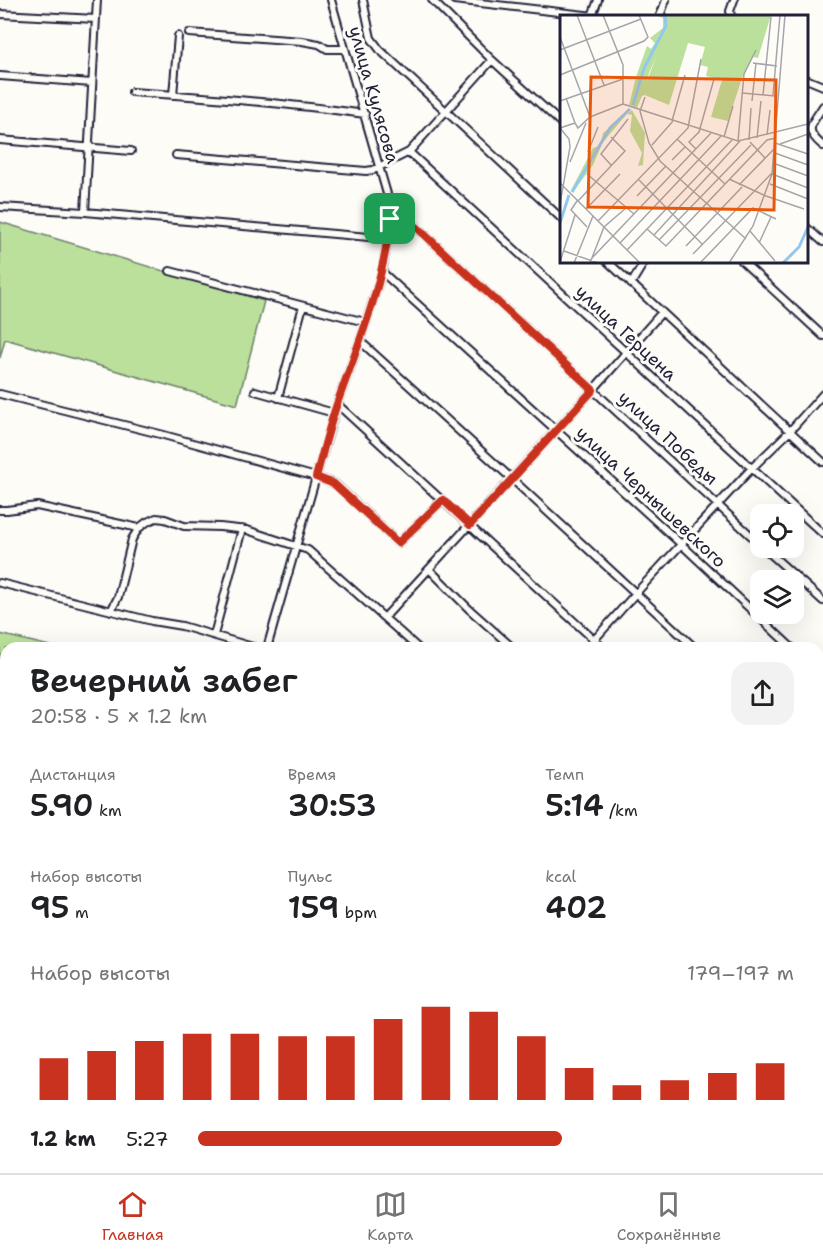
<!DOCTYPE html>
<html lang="ru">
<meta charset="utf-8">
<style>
body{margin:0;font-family:"Shantell Sans",sans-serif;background:#f2f2f2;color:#202124;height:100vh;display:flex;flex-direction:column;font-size:22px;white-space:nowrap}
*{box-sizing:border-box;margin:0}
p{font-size:20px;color:#757577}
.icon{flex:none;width:33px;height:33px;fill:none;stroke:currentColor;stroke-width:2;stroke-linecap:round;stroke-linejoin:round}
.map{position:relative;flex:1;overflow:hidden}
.sheet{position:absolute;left:0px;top:642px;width:824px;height:531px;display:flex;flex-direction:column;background:#fff;border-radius:18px 18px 0 0;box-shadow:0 6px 24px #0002}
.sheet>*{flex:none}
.buttons{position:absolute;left:750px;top:504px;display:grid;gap:12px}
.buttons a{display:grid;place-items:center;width:54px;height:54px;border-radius:12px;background:#fff;box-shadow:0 6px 24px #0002;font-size:30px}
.pin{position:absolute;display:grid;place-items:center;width:51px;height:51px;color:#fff;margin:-26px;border-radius:12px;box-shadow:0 3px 9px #0006}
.round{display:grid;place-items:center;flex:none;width:63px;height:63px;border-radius:18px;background:#f2f2f2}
.summary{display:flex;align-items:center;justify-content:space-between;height:102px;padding:0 30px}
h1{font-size:33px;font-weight:600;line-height:45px}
.stats{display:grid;grid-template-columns:repeat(3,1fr);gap:9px;height:102px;padding:6px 30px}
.stats div{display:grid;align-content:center}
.stats b{font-size:30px;font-weight:600}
.stats small{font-size:16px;font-weight:400}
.stats p{font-size:16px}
.chart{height:168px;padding:12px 30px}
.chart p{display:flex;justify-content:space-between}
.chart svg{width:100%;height:108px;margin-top:6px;stroke:#c8321e;stroke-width:6}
ul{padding:0 30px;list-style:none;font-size:20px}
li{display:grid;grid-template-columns:96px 72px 1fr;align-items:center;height:45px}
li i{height:15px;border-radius:8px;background:#c8321e}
.menu{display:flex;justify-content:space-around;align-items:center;height:84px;border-top:2px solid #e0e0e0;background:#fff;font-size:16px;color:#757577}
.menu a{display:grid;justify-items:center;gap:3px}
.menu .active{color:#c8321e}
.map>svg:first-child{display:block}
.grass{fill:url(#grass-tufts);stroke:#6e816b;stroke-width:1.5}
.forest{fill:url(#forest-firs);stroke:#6e816b;stroke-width:1.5}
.green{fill:#bbe09b;stroke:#6e816b;stroke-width:1.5}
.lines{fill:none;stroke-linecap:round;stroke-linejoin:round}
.stream{stroke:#6486a7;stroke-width:1.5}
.minor-casing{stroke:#22223b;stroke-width:10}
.minor{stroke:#fdfcf7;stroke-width:6}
.route-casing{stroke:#fff;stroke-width:12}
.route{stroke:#c8321e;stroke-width:8}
.labels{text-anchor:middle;stroke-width:6;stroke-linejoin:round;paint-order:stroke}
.street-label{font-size:18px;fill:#22223b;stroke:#fdfcf7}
.inset-river{fill:none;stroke:#90c8ef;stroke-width:3}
.inset-road{fill:none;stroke:#a5a5ac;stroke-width:1.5}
.view{fill:#e8590c;fill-opacity:0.15;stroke:#e8590c;stroke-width:3}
.inset-edge{fill:none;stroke:#22223b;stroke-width:3}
</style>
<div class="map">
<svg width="823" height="1173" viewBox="0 0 823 1173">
<defs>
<pattern id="grass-tufts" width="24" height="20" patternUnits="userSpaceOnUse" patternTransform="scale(1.5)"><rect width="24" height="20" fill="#bbe09b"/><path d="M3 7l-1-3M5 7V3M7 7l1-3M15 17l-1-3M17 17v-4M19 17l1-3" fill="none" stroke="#a0c086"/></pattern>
<pattern id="forest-firs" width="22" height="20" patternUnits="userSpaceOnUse" patternTransform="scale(1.5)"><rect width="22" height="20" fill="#bbe09b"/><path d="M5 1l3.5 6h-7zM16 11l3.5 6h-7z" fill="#a0c086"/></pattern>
</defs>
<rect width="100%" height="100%" fill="#fdfcf7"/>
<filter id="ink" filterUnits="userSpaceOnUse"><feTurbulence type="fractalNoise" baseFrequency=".0167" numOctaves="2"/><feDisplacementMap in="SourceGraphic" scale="12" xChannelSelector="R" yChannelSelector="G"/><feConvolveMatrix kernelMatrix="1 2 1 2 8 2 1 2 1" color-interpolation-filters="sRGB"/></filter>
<g filter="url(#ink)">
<!-- grass -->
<path class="grass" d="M0,815L6,817V885H0Z"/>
<!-- forest -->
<path class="forest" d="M482,1167H578L586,1173H494Z"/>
<!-- green -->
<path class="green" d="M0,222L264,301L237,405L5,339L0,358Z
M0,634L58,648H6V812L0,809Z"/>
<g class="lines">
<!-- stream -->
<path class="stream" d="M0,852L6,853
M543,1167L551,1173"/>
<defs>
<path id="minor" d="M363,0L371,38L380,50L562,219
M432,0L492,60L562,124
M454,0L594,16
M0,14L96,19
M592,16L598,0
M660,16L666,0
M731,16L730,11L734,0
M189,33L302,41L319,44L327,49H345
M0,76L92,83
M806,79L823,86
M132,92C210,97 287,103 365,114
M173,95L178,36
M823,106C811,126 803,129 823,146
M0,140L131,151
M409,152L823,534
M176,155L366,171L373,170L409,152L492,60
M0,207L85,212L380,238L388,236
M85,212L97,0
M390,219L411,222L760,544
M806,227L823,242
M607,261L823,462
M742,261L823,336
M170,271L365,322
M382,272L681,544L792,648
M631,284L645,261
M360,341L512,479L695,648
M255,391L334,413
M0,394L160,434L316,477L335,484L398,543L443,500
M278,398L303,306
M337,404L603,648
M0,510H7L37,506L139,528
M764,548L823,601
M429,569L469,609L513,648
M0,583L152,621L182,626L256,648
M111,611L118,597L132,539L139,528L147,522L156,518L165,519L184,526L220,527L247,530L308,550L418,648
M385,617L593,390L662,312
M214,635L242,529
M267,648L337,404L360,341L382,272L388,236L390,219L387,194L331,0
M587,648L636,593L751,469L789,432L823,394
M818,672L823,677
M818,695L823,689
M818,760L823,765
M818,843L823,848
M818,945L823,939
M0,971H6
M818,1021L823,1026
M0,1108L6,1106
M76,1167L78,1173
M249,1167L251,1172L253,1173
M431,1167L447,1173
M709,1167L716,1173
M815,1167L820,1173
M258,1173L265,1167
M624,1173L629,1167"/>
</defs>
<!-- minor casing -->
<use href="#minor" class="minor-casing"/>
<!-- minor -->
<use href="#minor" class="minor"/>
</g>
</g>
<g class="lines" filter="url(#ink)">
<defs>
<path id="route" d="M390,219L411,222L593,390L470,525L443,500L398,543L334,484L316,477C323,452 329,426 338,401C359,342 384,283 390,219Z"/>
</defs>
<!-- route casing -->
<use href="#route" class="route-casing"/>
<!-- route -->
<use href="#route" class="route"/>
</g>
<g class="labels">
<!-- street labels -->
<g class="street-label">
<text transform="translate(374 95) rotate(74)" y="6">улица Кулясова</text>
<text transform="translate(626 333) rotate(43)" y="6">улица Герцена</text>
<text transform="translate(668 438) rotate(43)" y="6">улица Победы</text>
<text transform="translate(651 497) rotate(43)" y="6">улица Чернышевского</text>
</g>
</g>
<!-- overview -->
<g transform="translate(560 15)">
<rect width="248" height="248" fill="#fdfcf7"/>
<path d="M95,0H115L89,58L85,76L88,79L82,81L77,93L69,90L76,62L87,31L91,34L95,28L90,23L103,13V3Z" fill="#bbe09b"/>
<path d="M72,95L85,118L83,150L78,151L82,138L70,116L72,100L67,99L43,127L33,150L13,177L11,175L33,133L40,131L43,118Z" fill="#bbe09b"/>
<path d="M112,0H211L198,43L193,42L182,63L168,106L151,102L162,65L146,61L148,52L140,50L145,32L128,28L109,90L82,79Z" fill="#bbe09b"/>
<path class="inset-river" d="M73,90L84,53L106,11L105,0M12,177L50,113L70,94M0,208L9,180M223,248L239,232L248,212"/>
<path class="inset-road" d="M17,0L44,70M43,0L63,50V89M0,22L30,102M0,35L81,4M193,48L217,51M0,60L84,26L88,22L79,0M182,78L215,81M203,80L211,2M213,80L220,0M85,82L80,96L89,128L100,146L186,224M6,83L15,108M0,86L63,64M192,86L196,48M63,89L178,126L248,109M112,106L125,60M0,113L9,124L10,132L0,189M0,113L15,108L18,113L30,102L63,89M207,120L210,95M164,122L173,91M197,123L201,86M117,124L165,169M189,125L191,93M178,126L184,59L196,35M190,127L205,143M215,128L248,139M220,129L248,119M92,130L113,106M136,134L129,127L139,117L154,64M28,137L38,112M215,138L248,150M112,145L125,132M10,147L26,108M213,148L248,161M51,150L41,139L68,104M27,159L74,199M212,159L248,173M169,164L206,181M79,165L142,229M0,168L80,248M210,169L248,184M179,170L215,133M77,181L106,151M206,181L244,194M17,186L11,195L27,212M18,186L65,136L51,122M26,194L60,159M38,206L128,113L141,44M87,214L106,231L207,125L216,123M190,216L215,246M94,220L180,126M99,225L191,130M60,228L161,121M199,228L211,202M126,231L182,172M67,235L172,125M4,236L38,248M133,239L212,158M32,243L151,118M0,247L15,200M141,247L193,193L216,204M14,248L33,201M30,248L44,212L66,193M169,248L193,211L212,159L225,0"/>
<path class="view" d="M31,62L216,65L214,195L28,192Z"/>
<rect width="248" height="248" class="inset-edge"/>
</g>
</svg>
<div class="buttons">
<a><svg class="icon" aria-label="locate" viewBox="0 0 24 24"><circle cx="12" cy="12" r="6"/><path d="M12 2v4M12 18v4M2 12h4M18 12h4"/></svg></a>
<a><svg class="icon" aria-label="layers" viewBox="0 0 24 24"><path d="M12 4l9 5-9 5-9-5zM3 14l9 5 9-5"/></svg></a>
</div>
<div class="pin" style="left:390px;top:219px;background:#1e9e55"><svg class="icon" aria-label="arrive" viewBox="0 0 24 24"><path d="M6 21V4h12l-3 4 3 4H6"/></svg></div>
<section class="sheet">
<div class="summary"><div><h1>Вечерний забег</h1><p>20:58 · 5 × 1.2 km</p></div><a class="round"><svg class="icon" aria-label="share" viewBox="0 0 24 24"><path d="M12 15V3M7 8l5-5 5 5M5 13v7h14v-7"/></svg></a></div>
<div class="stats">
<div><p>Дистанция</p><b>5.90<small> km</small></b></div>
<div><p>Время</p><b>30:53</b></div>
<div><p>Темп</p><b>5:14<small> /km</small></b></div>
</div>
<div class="stats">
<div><p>Набор высоты</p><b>95<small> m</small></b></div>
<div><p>Пульс</p><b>159<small> bpm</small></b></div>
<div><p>kcal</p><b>402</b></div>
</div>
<div class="chart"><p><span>Набор высоты</span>179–197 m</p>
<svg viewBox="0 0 160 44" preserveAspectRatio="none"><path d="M5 44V27M15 44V24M25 44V20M35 44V17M45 44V17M55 44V18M65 44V18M75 44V11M85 44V6M95 44V8M105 44V18M115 44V31M125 44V38M135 44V36M145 44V33M155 44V29"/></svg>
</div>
<ul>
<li><b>1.2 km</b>5:27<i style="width:61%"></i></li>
</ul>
</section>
</div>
<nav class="menu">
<a class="active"><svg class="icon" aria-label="home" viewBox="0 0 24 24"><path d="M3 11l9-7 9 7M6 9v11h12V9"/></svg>Главная</a>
<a><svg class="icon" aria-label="map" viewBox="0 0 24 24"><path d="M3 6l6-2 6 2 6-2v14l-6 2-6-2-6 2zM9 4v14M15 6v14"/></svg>Карта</a>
<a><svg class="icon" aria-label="saved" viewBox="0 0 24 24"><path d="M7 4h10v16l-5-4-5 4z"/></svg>Сохранённые</a>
</nav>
